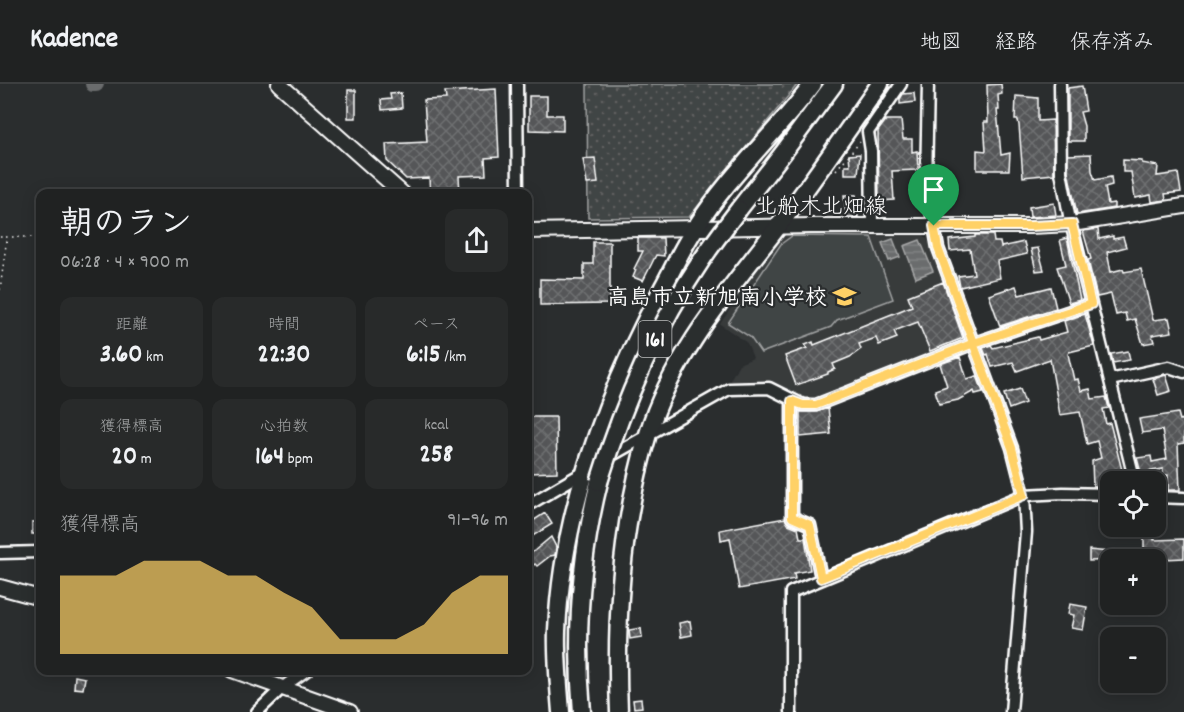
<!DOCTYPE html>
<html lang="ja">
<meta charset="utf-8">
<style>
body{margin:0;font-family:Dekko,"Klee One",sans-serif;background:#282a2a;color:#f1f3f6;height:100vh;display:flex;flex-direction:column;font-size:22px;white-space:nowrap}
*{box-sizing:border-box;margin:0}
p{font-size:20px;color:#a2a4a5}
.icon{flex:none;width:33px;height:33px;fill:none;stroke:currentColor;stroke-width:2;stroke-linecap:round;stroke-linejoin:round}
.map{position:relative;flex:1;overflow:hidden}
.sheet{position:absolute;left:36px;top:105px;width:496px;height:486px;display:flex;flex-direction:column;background:#202222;border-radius:12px;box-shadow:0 3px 15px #0003,0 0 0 2px #3d3f40}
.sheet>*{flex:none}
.buttons{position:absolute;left:1100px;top:387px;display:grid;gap:12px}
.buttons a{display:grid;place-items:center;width:66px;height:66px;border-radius:12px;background:#202222;box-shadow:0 3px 15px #0003,0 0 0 2px #3d3f40;font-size:30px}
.pin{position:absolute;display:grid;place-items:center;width:51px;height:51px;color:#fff;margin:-62px -26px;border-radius:50% 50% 50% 0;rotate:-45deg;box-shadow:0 0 6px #0007}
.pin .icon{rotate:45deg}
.round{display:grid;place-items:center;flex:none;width:63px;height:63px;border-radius:12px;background:#282a2a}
.summary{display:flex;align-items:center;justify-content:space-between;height:102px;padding:0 24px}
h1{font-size:33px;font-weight:700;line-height:45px}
.metrics{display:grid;grid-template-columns:repeat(3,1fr);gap:9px;height:102px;padding:6px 24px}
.metrics div{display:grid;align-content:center;border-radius:12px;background:#282a2a;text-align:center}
.metrics b{font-size:26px;font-weight:700}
.metrics small{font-size:16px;font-weight:400}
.metrics p{font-size:16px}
.chart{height:168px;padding:12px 24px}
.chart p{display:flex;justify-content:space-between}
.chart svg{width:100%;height:108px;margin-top:6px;fill:#ffd166;opacity:.7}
header{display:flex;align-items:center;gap:36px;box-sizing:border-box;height:84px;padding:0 30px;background:#202222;border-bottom:2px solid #3d3f40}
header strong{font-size:28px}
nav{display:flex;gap:33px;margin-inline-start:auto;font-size:21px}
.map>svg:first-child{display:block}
.built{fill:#373a3b}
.grass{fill:url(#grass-dots);stroke:#a0a2a2;stroke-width:1.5}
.green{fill:#414445;stroke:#a0a2a2;stroke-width:1.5}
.water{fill:url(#water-rules);stroke:#a6a7a7;stroke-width:1.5}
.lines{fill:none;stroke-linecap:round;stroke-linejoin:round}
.river{stroke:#6a6c6d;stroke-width:16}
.building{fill:url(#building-cross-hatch);stroke:#fff;stroke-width:1.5}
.minor-casing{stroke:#fff;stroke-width:15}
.major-casing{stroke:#fff;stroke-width:18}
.highway-casing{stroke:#fff;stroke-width:21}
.path{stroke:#fff;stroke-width:1.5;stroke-dasharray:1.5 4.5;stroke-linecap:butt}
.minor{stroke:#2a2d2e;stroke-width:10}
.major{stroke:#2a2d2e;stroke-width:14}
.highway{stroke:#2a2d2e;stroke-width:16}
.highway-bridge-casing{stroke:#fff;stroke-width:21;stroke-linecap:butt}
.highway-bridge{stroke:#2a2d2e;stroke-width:16}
.route-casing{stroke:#fff;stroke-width:12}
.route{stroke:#ffd166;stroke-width:8}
.labels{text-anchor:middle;stroke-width:4.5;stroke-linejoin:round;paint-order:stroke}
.shield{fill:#2a2d2e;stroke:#bfc0c0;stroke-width:1.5}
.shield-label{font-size:21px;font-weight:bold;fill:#fff}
.street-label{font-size:22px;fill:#fff;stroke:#2a2d2e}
.poi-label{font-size:22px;font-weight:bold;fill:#fff;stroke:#2a2d2e;text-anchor:end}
</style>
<header>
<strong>Kadence</strong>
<nav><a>地図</a><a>経路</a><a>保存済み</a></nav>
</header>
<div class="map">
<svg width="1184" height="628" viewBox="0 0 1184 628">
<defs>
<pattern id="grass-dots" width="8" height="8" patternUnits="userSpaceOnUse" patternTransform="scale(1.5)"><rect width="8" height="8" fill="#414445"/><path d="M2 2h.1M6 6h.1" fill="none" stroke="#5e6061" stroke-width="1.8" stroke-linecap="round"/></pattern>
<pattern id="water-rules" width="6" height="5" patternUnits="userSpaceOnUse" patternTransform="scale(1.5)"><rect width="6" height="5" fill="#6a6c6d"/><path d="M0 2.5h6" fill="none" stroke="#808283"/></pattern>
<pattern id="building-cross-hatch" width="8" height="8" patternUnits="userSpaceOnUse" patternTransform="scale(1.5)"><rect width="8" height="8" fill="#555758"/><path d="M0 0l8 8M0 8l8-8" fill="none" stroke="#6e7071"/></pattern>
</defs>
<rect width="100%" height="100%" fill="#2a2d2e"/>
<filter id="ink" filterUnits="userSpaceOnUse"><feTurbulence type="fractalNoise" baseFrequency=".0167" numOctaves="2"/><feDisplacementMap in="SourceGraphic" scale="12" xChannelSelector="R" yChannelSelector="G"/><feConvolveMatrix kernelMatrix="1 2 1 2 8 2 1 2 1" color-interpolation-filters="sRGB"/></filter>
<g filter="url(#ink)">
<!-- built -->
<path class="built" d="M819,147H921L932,162L966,257L962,261L808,318L732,301L730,296L739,280L753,274L747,259L720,240L760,181L759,173L776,150Z"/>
<!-- grass -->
<path class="grass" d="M587,0H798L689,133L588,134Z"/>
<!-- green -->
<path class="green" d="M792,152L871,153L893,215L837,236L831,243L761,269L750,253L728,239L781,160Z"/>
<!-- water -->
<path class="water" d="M893,155L900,173L889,177L882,159Z
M920,156L933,187L916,194L904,162Z"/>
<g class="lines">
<!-- river -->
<path class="river" d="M93,0H96"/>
</g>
<!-- building -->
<path class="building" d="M1001,0L1002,10L998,11L999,26H997L1001,71L1010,69L1009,86H977V66L986,67L984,38H988L987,1Z
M1082,2L1086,27L1080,28L1084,42V57H1068V4Z
M496,5L499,73L485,74L486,91L459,92L460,110H430L429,94L406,95L387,77L386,60L427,58L424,16L446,15L445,8Z
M348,6H356V34H348Z
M401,9L402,24L382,26L381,16L391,15L390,10Z
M914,9L915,18L900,20V15L903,10Z
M529,12H547V31H563V47L529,46Z
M1016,12L1038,14V37L1053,36L1054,90L1023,93L1019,41L1018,36H1015Z
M886,36H901L903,55H912V68L917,67L918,86L892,87L894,116L879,117L878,47Z
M860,70L858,90H845V81H850L849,71Z
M1091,70L1092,87L1095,96L1111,93L1112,101L1105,103L1108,120L1114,119V124L1077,130L1068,87V71Z
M595,74L598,99L587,100L583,75Z
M1123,76L1142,77V79L1158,82L1157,92L1178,89L1181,108L1165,110L1166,116L1152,118L1151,111L1135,114L1131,88H1123Z
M844,111H856L858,133H846Z
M1054,119L1056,131L1030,133L1029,123Z
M1098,145L1099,155L1113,152V155L1123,153L1126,163L1107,168L1111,188L1123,185L1124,188L1141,185L1153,236L1169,234L1172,248L1152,251L1154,258L1143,260L1135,235L1127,237L1125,229L1116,231L1111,210L1097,213L1088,176L1091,175L1083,147Z
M975,151H993L994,158H1000L1001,163L1024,158L1027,170L997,177L1000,194L960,203L958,192L974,190L970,165L950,167L949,156L975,153Z
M638,154H663L664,172L656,171L643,197L633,193L636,186L634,185L643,167H638Z
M1067,154L1080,216L1069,219L1057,183L1066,181L1060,156Z
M593,158H610V220L540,221V195L584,196V180H593Z
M1038,164L1044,186L1036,187L1031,165Z
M943,198L963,254L930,267L918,238L894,247L897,254L879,261L876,254L859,260L861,265L850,273L833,280L835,285L828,288V290L796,301L785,272L807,264L805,261L813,258L814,261L912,222L908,212Z
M1016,202L1019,211L1051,203L1056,224L1000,242L989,211Z
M1085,230L1094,262L1069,268L1068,270L1074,296L1078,295L1081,307L1090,305L1092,315L1106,313L1109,324L1103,325L1106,340L1110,339L1125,398H1110V402H1093L1092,377L1101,374L1097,357L1087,360L1080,328L1060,331L1050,275L1017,287L1013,278L992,283L988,270L986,271L983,264L991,261L993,264L1038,253L1039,256L1067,248L1064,237Z
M1128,267L1130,276L1113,279L1111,270Z
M960,273L967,295L977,292L983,308L975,310L974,307L958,316L939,320L935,306L947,302L940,280Z
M1166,291L1171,307L1158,311L1153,295Z
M1020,305L1025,319L1009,325L1004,310Z
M828,324L831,350L800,353V328H816Z
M1178,329L1180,336L1184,335V359L1178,360L1180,406H1168V391H1163V385L1141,389L1137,374L1151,372L1152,378L1167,375L1162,346L1142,349L1139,335Z
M528,333H556L557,388L528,389Z
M545,429L552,440L531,453L528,448V440Z
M785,434L788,440L798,444L800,454H805L810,486L794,489L795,495L739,505L730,454L721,456L720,446Z
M32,438H40V450H32Z
M1144,452H1154V456L1184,455V474L1144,476Z
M551,453L556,463L555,471L550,472L537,482L535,480L528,485V472Z
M1089,466L1119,469L1118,476L1089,477Z
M1070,520L1087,523L1083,546L1071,544L1074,531L1068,530Z
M690,537L692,551L681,553L679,539Z
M641,544L642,553L630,555L629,546Z
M75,592L85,594L83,605L74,604Z
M641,615L642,623L634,624L633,616Z"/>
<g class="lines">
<defs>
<path id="minor" d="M517,0L518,110
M928,0L926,98L938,164L1012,364L1024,411L1026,448L1011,628
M1060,0L1061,88L1069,131L1135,398
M872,142L871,67L868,48L901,0
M1110,296L1169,283L1184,288
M792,317V433L810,441L821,494
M607,374L729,305L769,304L803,321H816L974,259L1091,220
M1155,413L1184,414
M528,421L586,387
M0,469L40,468
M257,628L283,603L307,586
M791,628V508L1024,411L1063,409L1110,410"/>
<path id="major" d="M279,0L403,110
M528,147L811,142H1030L1072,140L1184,122
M0,503L40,514
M232,586L350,628"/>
<path id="highway" d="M739,125L783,69L834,0
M561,628C559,601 556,574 557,547C562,427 607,308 663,203C674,183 683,162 696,143C729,91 776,49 813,0
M582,628C575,550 580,474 599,398
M619,628C615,535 621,440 648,350C671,273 729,206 777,144C813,97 846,48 880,0"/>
</defs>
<!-- minor casing -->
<use href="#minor" class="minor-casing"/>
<!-- major casing -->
<use href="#major" class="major-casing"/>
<!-- highway casing -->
<use href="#highway" class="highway-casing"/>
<!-- path -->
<path class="path" d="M836,86L860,58
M0,153H40
M0,206L7,153"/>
<!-- minor -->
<use href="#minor" class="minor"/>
<!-- major -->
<use href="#major" class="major"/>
<!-- highway -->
<use href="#highway" class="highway"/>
<defs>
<path id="highway-bridge" d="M599,398C623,320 655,245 701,177C713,159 726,142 739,125"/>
</defs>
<!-- highway-bridge casing -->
<use href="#highway-bridge" class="highway-bridge-casing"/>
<!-- highway-bridge -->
<use href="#highway-bridge" class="highway-bridge"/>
</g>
</g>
<g class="lines" filter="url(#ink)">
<defs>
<path id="route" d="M934,142L938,164L1012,364L1024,411L821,494L810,441L792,433V317L803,321H816L974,259L1091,220L1072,140L1030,142H934"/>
</defs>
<!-- route casing -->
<use href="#route" class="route-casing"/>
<!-- route -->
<use href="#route" class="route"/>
</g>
<!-- icons -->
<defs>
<symbol id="school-bare" viewBox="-9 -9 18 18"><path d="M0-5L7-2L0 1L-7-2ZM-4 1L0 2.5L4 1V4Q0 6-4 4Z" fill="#ffd166" stroke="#2a2d2e" stroke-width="2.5" paint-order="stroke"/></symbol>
</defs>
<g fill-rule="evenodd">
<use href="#school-bare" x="828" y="196" width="33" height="33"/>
</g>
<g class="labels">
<!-- shield labels -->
<rect class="shield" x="638.5" y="237" width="33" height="36" rx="4.5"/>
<g class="shield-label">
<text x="655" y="262">161</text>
</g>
<!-- street labels -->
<g class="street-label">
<text x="821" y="129">北船木北畑線</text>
</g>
<!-- poi labels -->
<g class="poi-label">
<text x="827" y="220">高島市立新旭南小学校</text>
</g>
</g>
</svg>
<div class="buttons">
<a><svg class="icon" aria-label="locate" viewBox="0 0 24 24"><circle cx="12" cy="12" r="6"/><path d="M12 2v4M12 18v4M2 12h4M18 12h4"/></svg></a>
<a>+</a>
<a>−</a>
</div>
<div class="pin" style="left:934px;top:142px;background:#1e9e55"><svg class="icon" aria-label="arrive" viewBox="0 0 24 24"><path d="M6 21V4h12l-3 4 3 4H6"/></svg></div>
<section class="sheet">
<div class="summary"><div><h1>朝のラン</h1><p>06:28 · 4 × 900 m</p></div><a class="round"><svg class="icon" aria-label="share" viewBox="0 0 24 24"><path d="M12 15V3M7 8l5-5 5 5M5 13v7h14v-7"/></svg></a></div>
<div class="metrics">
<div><p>距離</p><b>3.60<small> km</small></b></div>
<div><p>時間</p><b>22:30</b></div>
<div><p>ペース</p><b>6:15<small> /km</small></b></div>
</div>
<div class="metrics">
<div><p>獲得標高</p><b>20<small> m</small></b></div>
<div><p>心拍数</p><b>164<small> bpm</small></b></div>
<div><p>kcal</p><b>258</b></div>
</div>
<div class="chart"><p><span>獲得標高</span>91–96 m</p>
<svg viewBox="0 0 160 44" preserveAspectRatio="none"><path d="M0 44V12L10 12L20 12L30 6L40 6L50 6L60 12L70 12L80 19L90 25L100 38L110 38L120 38L130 32L140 19L150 12L160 12V44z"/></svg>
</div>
</section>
</div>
